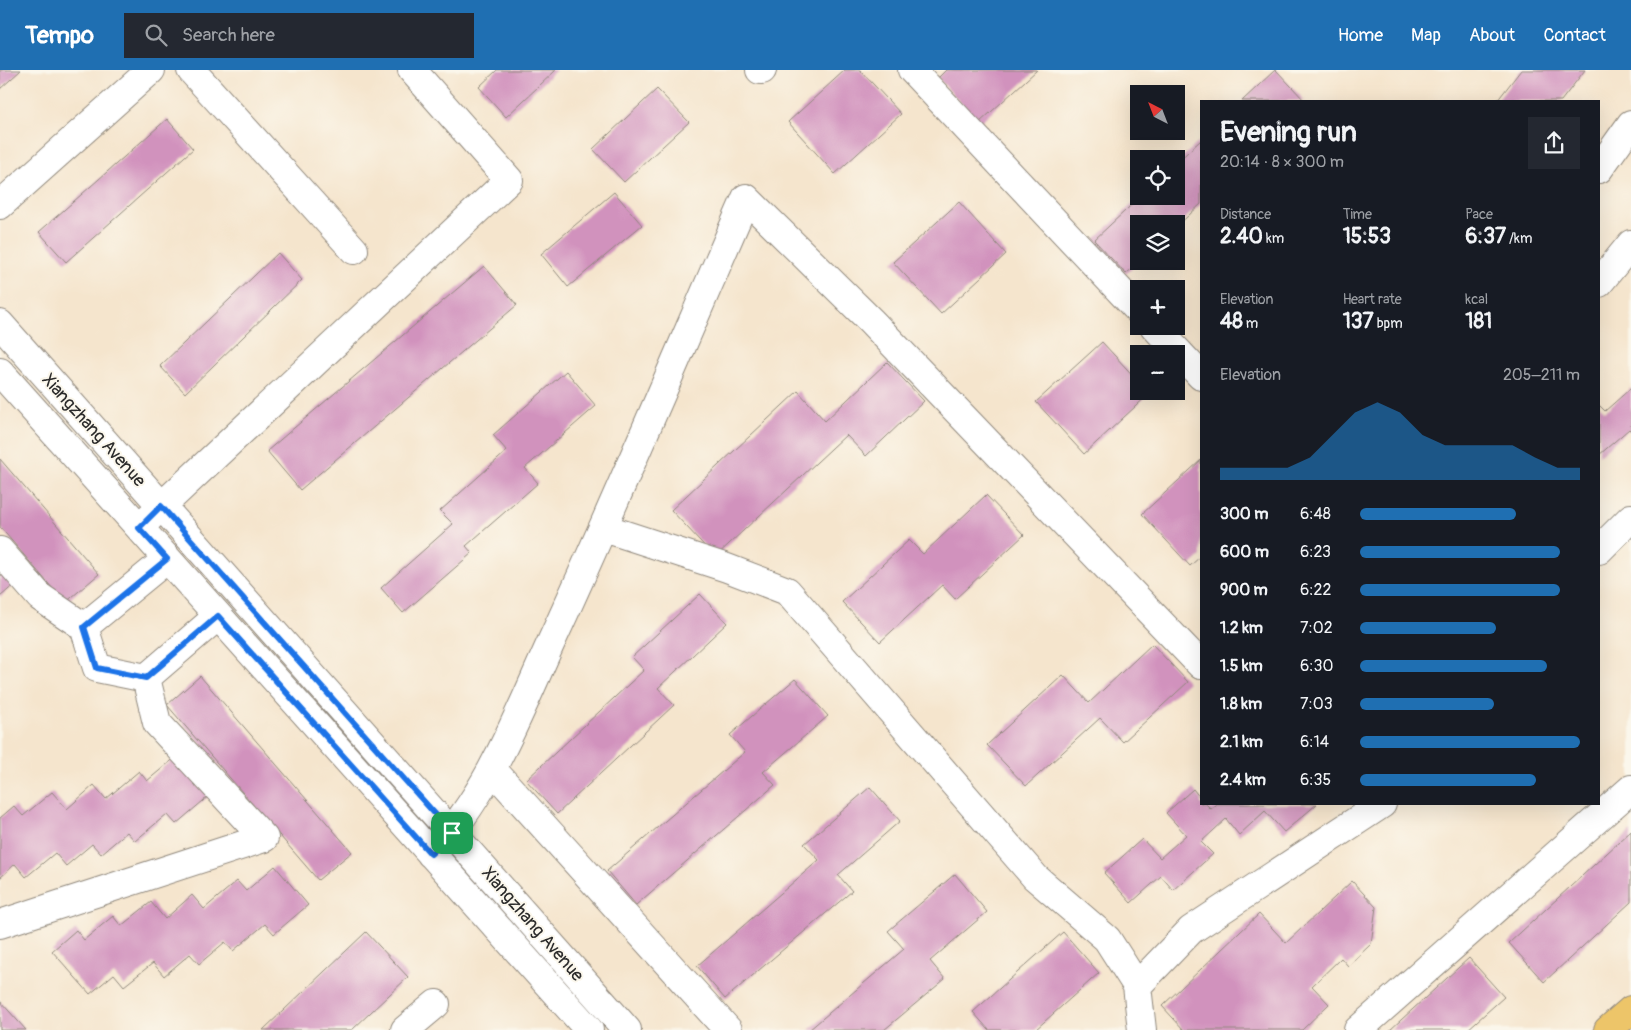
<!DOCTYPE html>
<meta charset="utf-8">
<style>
body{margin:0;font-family:Pangolin,sans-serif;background:#242831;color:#f1f3f6;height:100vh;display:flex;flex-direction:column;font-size:19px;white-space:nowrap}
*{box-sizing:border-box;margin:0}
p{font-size:16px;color:#9ea1a6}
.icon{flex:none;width:28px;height:28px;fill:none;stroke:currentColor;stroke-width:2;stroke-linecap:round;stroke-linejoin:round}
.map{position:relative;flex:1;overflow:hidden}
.details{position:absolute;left:1200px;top:30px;width:400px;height:705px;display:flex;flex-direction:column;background:#171b24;border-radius:0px;box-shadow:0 5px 20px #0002}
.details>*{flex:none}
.needle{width:32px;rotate:318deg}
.buttons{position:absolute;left:1130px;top:15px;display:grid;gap:10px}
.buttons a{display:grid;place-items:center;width:55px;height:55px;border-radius:0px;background:#171b24;box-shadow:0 5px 20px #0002;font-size:25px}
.pin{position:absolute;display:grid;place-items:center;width:42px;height:42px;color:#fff;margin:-21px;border-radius:10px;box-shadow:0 2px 8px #0006}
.round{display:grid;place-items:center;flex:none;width:52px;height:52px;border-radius:0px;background:#242831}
.overview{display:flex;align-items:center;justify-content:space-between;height:85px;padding:0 20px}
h1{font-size:28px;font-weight:700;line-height:38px}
.figures{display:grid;grid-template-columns:repeat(3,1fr);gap:8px;height:85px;padding:5px 20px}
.figures div{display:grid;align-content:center}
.figures b{font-size:21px;font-weight:700}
.figures small{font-size:14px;font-weight:400}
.figures p{font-size:14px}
.chart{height:140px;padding:10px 20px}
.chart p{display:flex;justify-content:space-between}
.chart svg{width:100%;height:90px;margin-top:5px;fill:#1f6fb2;opacity:.7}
ul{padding:0 20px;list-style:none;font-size:16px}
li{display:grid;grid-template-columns:80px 60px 1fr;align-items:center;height:38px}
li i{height:12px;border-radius:6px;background:#1f6fb2}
header{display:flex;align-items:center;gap:30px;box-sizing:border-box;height:70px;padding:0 25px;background:#1f6fb2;color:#fff}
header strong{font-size:24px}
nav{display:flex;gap:28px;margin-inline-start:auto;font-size:18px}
.search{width:350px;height:45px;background:#242831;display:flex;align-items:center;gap:12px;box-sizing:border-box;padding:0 18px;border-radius:0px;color:#9ea1a6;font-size:19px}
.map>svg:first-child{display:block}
.building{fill:#d192bd}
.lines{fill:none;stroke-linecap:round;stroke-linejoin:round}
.minor-casing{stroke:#90887c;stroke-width:30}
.major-casing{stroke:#90887c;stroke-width:30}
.minor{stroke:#fff;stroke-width:28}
.major{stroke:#edc569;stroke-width:28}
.route-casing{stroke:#fff;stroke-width:10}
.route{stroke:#1a73e8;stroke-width:6}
.labels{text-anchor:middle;stroke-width:4;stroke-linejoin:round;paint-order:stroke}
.street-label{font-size:18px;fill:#2b2b2b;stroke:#fbf7ec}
</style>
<header>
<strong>Tempo</strong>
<div class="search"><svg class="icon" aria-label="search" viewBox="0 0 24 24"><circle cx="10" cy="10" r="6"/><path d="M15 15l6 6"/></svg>Search here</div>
<nav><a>Home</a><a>Map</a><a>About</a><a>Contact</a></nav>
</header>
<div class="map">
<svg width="1631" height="960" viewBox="0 0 1631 960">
<rect width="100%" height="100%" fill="#fbf7ec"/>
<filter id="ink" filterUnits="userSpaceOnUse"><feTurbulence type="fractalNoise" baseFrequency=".02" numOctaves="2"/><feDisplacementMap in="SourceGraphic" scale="10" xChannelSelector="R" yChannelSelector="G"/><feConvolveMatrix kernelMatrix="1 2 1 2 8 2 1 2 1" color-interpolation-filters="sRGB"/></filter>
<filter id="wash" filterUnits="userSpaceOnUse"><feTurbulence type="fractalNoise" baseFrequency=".0096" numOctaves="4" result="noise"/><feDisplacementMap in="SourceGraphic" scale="20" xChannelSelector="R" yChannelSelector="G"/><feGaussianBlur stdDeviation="1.12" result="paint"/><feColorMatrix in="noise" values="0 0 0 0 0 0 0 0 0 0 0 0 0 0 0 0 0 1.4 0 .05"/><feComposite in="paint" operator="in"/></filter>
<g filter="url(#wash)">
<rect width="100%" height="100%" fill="#f5e5cd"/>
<g id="blocks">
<!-- building -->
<path class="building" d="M0,0H21L0,19Z
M497,0H556L506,47L479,17Z
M845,0H860L901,44L835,104L788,52Z
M946,0H1037L979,53L938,8Z
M1276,0L1305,31H1242L1275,0Z
M1521,0H1585L1561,31H1497Z
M657,19L689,52L624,112L593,79Z
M167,49L193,79L66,192L39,162Z
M1201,70V134L1176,157V154H1139V192L1126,204L1094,170L1141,126H1176V93Z
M614,122L642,155L568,217L541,184Z
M959,132L1006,184L941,244L893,192Z
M278,183L302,210L185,323L160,296Z
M484,196L517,235L300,420L267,381Z
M1102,272L1139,312V321H1147L1149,324L1084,384L1036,332Z
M887,292L924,331L866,386L846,365L715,487L671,440L798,321L825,351Z
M566,301L596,336L525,398L538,413L466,476L472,483L403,543L381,518L453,454L440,441L507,381L493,365Z
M1631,318V361L1629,359L1599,385V335L1605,341Z
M0,389L99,504L65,533L0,457Z
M1201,390V486L1190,496L1142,444Z
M986,425L1024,465L955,529L942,515L880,572L842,532L909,470L923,484Z
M0,495L16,513L0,527Z
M700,524L727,553L658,618L674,635L557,744L526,710L644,600L632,587Z
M1152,574L1188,612L1123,672L1100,648L1026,716L987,675L1063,605L1089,633Z
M200,606L352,782L318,810L167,635Z
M795,609L828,646L763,702L775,715L636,835L607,801L745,682L730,665Z
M177,686L210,725L176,754L167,744L135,771L127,762L101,784L92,774L66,796L55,783L26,807L15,794L0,808V748L14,736L23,746L52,722L67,739L94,715L106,729L139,701L147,711Z
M870,717L900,751L838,805L852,821L725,929L697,896L819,790L804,774Z
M1193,719L1201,729V734H1206L1211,739L1217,734H1317L1284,762L1265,741L1239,765L1226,749L1201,772L1213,784L1173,820L1161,806L1131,833L1104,803L1142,769L1160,788L1186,765L1166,743Z
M1631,761V832L1544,912L1509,873Z
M275,796L308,835L274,864L265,854L233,881L225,872L199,894L190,884L164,906L153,893L124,916L114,904L90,924L52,881L76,860L84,870L113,846L121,856L151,832L165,849L192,825L204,839L237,811L246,821Z
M955,804L987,842L930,891L945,909L884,960H809L904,879L888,861Z
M1352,811L1376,837L1371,874L1348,896L1341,888L1312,916L1329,934L1302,960H1184L1162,936L1259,844L1286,873Z
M366,862L408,907L352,960H263Z
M1063,862L1099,903L1035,960H989L973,942Z
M1469,888L1504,927L1467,960H1390Z
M0,931L26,960H0Z"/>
</g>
</g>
<g filter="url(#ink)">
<use href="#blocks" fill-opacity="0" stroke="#90887c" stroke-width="1"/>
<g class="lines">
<defs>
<path id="minor" d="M191,0L354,180
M760,0H762
M912,0L1139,241
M1599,99L1631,54
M0,135L151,0
M1599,213L1631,174
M0,254L627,960
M1154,256L1201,306
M0,302L589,960
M149,448L509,110L412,0
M604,458L727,498L787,521L1035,807L1107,869L1137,916L1142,960
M1599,480L1631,448
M0,481L40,527L84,557L167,489
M84,557L97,598L146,608
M492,699L728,960
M431,784C489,725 519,642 553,568C620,423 682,275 746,128L871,251L1201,595
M0,854L264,768L157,653L146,608L218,546
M1137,916L1191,860L1382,734
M405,960L436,934
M1358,960L1631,719"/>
<path id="major" d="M1608,960L1631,940"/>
</defs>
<!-- minor casing -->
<use href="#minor" class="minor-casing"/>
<!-- major casing -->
<use href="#major" class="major-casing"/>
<!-- minor -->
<use href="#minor" class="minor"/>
<!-- major -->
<use href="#major" class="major"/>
</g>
</g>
<g class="lines" filter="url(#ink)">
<defs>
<path id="route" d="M161,436L452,763L431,784L218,546L146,608L97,598L84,557L167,489L139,458Z"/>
</defs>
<!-- route casing -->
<use href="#route" class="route-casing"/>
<!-- route -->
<use href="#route" class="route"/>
</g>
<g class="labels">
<!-- street labels -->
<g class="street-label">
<text transform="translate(94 360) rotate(48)" y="6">Xiangzhang Avenue</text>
<text transform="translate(533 854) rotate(49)" y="6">Xiangzhang Avenue</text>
</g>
</g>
</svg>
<div class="buttons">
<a><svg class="needle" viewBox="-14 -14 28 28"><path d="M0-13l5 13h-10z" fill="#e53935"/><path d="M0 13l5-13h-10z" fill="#9ea1a6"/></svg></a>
<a><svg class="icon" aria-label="locate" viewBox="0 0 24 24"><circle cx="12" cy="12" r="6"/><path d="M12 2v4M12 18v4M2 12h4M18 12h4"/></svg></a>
<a><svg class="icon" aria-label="layers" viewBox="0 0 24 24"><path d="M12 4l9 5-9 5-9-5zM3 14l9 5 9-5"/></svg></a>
<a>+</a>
<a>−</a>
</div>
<div class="pin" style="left:452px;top:763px;background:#1e9e55"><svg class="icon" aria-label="arrive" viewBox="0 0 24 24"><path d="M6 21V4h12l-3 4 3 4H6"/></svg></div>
<section class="details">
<div class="overview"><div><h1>Evening run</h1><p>20:14 · 8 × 300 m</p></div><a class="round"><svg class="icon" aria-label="share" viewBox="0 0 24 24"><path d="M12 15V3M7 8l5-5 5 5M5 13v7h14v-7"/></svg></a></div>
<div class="figures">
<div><p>Distance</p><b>2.40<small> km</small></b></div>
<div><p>Time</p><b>15:53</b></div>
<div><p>Pace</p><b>6:37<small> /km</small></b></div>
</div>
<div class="figures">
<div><p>Elevation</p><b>48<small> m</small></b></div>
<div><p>Heart rate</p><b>137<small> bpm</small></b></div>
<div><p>kcal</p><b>181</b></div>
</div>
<div class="chart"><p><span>Elevation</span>205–211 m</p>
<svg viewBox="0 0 160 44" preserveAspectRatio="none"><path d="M0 44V38L10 38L20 38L30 38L40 33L50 22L60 11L70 6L80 11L90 22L100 27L110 27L120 27L130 27L140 33L150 38L160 38V44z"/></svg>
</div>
<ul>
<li><b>300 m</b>6:48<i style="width:71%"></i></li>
<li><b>600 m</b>6:23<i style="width:91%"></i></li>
<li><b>900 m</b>6:22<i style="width:91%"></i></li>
<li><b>1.2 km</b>7:02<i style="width:62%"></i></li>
<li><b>1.5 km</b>6:30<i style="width:85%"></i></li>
<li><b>1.8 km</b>7:03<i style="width:61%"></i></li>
<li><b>2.1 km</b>6:14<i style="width:100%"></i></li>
<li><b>2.4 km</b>6:35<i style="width:80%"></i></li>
</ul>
</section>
</div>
